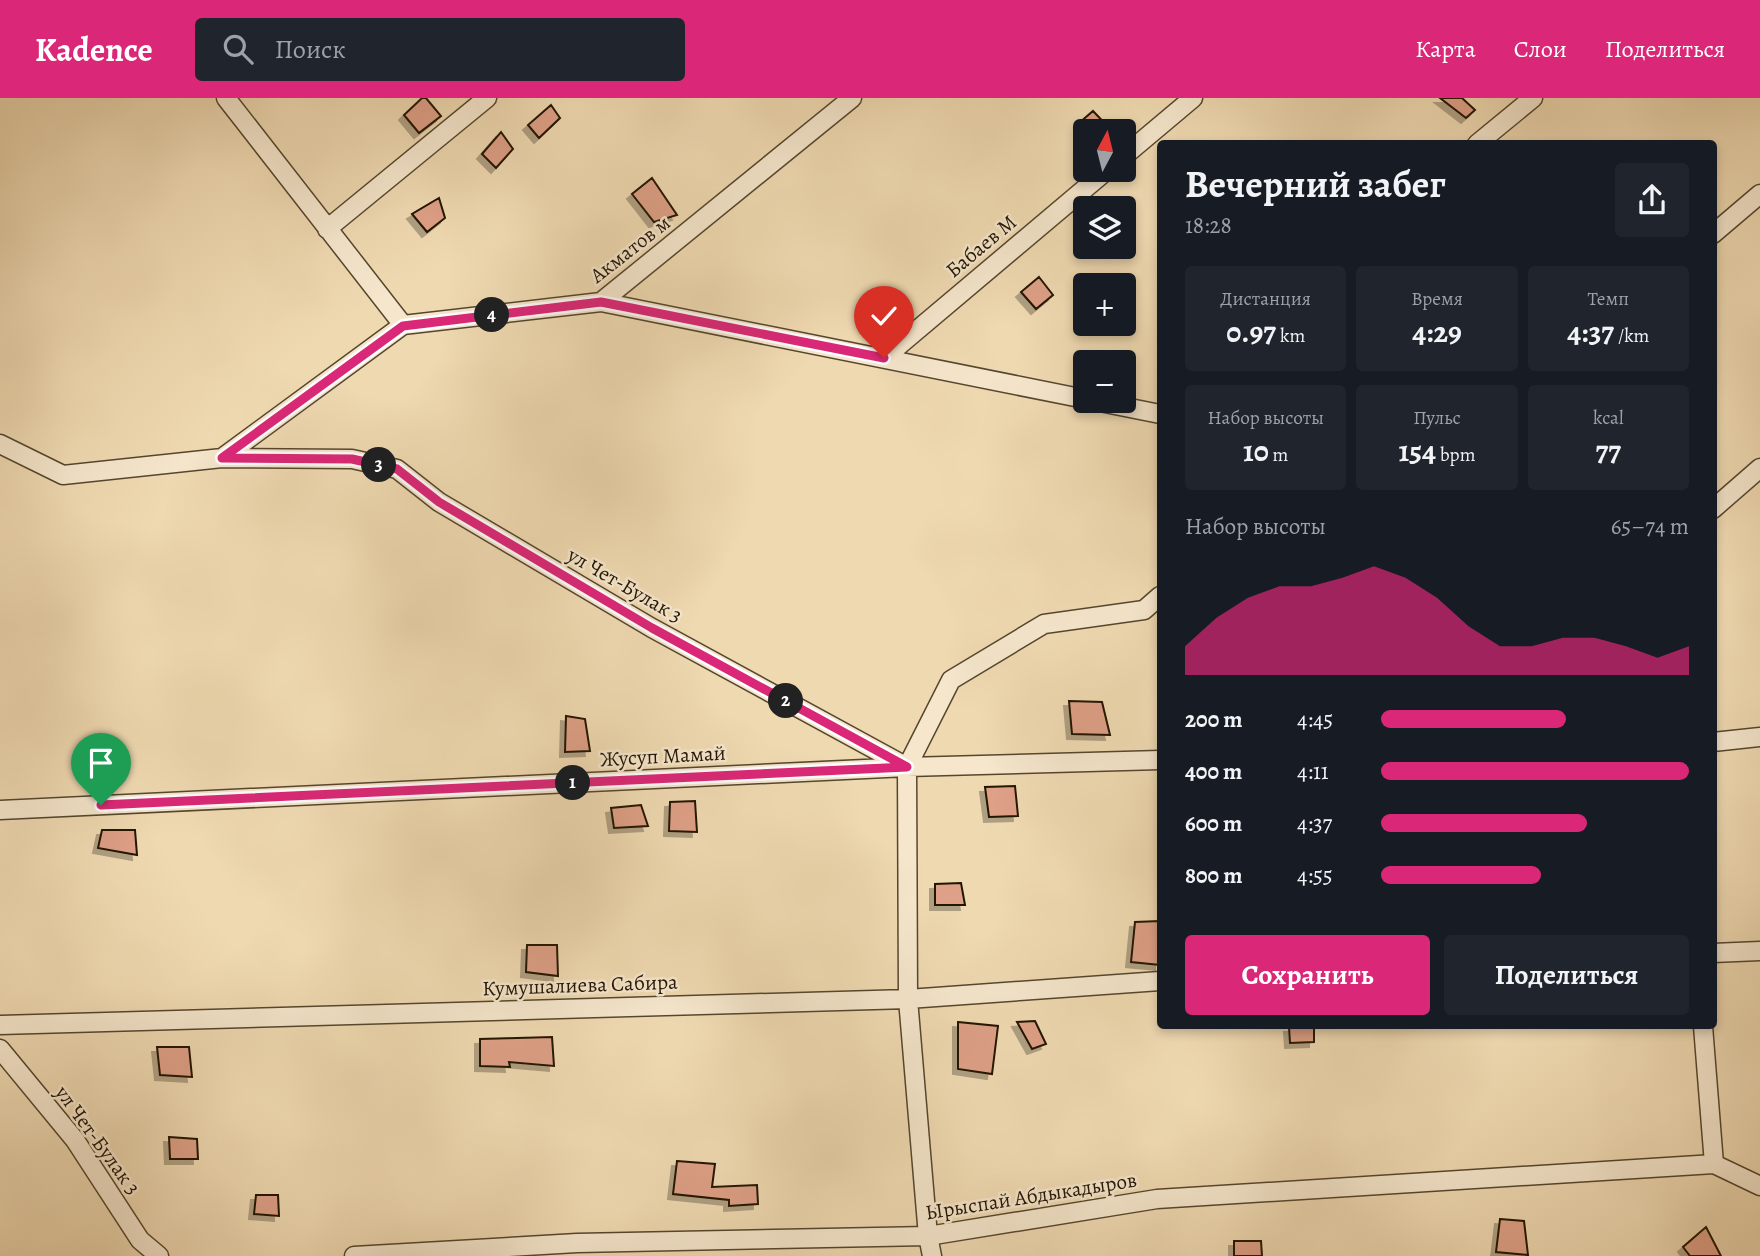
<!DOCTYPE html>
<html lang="ru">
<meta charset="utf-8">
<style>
body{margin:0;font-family:Alegreya,serif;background:#20242c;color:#f1f3f6;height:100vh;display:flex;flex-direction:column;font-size:26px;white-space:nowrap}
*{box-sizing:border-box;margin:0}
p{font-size:23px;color:#9ea1a6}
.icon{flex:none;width:38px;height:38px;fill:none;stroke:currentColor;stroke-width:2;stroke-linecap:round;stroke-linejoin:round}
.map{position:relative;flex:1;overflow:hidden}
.drawer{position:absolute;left:1157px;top:42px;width:560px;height:889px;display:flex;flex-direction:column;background:#171b24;border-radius:7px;box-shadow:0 4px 10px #0003}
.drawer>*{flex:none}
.needle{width:46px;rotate:7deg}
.controls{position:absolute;left:1073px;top:21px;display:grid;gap:14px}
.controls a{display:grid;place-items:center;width:63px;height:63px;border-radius:7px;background:#171b24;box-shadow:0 4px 10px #0003;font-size:35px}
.pin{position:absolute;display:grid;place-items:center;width:60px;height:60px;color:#fff;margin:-72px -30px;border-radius:50% 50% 50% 0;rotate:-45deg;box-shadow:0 0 7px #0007}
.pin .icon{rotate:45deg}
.km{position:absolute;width:35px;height:35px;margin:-18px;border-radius:50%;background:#222;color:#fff;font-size:19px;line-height:35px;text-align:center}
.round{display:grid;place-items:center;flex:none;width:74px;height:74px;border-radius:7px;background:#20242c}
.summary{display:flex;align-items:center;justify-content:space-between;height:119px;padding:0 28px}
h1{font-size:38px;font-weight:600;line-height:52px}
.figures{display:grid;grid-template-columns:repeat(3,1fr);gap:10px;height:119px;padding:7px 28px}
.figures div{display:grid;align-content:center;border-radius:7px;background:#20242c;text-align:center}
.figures b{font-size:30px;font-weight:600}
.figures small{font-size:19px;font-weight:400}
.figures p{font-size:19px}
.chart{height:196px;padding:14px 28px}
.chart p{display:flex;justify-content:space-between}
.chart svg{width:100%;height:126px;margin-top:7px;fill:#db2777;opacity:.7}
.cta{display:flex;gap:14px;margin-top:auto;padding:14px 28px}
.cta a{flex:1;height:80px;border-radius:7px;background:#db2777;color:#fff;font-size:28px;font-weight:600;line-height:80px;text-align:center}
.cta a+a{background:#20242c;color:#f1f3f6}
ul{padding:0 28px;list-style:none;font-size:23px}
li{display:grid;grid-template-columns:112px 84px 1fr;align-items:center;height:52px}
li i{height:18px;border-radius:9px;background:#db2777}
header{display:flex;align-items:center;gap:42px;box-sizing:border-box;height:98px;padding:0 35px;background:#db2777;color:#fff}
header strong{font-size:33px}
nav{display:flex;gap:38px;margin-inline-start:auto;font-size:24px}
.search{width:490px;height:63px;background:#20242c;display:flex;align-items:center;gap:18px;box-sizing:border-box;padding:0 24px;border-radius:7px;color:#9ea1a6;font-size:26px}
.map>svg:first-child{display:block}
.building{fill:#dea087;stroke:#221503;stroke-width:2;filter:url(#shadow)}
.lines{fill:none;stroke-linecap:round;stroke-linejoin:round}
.street-casing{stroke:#55462e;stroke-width:21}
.street{stroke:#f5e6cc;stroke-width:18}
.route-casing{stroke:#fff;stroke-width:14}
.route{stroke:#db2777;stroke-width:9}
.labels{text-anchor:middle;stroke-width:5;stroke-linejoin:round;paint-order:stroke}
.street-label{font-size:21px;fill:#221503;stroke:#f5e6cc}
</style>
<header>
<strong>Kadence</strong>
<div class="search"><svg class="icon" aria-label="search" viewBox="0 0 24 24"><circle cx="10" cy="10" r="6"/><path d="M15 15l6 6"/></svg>Поиск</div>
<nav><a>Карта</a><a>Слои</a><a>Поделиться</a></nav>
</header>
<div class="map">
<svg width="1760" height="1158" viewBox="0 0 1760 1158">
<defs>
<filter id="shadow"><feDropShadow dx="-5" dy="5" stdDeviation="0" flood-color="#0004"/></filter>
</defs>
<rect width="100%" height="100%" fill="#efd9b1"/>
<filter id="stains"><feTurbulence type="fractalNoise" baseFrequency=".00286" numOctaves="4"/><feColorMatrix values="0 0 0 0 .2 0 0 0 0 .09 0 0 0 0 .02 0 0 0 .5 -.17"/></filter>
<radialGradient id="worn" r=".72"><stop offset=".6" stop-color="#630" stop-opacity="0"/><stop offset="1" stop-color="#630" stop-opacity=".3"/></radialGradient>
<!-- building -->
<path class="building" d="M422,0H426L441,18L419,35L404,17Z
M1440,0H1462L1475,12L1466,20Z
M551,7L560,20L539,40L528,27Z
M1093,13L1112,33H1086L1079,25Z
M501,34L513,51L496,70L482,56Z
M652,80L677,117L654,124L632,96Z
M439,100L445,120L427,134L412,116Z
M1039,179L1053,197L1036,211L1021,194Z
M1069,603L1102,604L1110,637L1072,636Z
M566,618L585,621L590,653L565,654Z
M1015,688L1018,718L989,719L985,689Z
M695,703L697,734L669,733L670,704Z
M641,707L648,728L614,730L611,710Z
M102,732H135L137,757L98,750Z
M961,785L965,807H935V786Z
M1160,823V867L1131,864L1135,824Z
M527,847H557L558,878L526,874Z
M1035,923L1046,946L1032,951L1017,924Z
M958,924L998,928L992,976L958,971Z
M1314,928V944L1290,945L1289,929Z
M552,939L554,968L509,964L510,969L480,968V941Z
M157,949H189L192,979L160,977Z
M169,1039L197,1041L198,1061H170Z
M677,1063L715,1066L712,1089L757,1087L758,1106L729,1108V1102L673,1096Z
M256,1097H278L279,1118L254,1116Z
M1500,1121L1524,1123L1528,1157L1496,1154Z
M1706,1129L1721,1158H1690L1683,1149Z
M1234,1143H1261L1262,1158H1234Z"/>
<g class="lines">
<defs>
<path id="street" d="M226,0L403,227
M1477,46L1533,0
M1124,58L1193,0
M327,131L487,0
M1713,136L1760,96
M601,204L1085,301
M884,260L1107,72
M1095,303L1160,316
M0,346L63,377L222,360L352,361L397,371L439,404L652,530L907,669L951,582L1044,526L1144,512L1160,498
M222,360L403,227L601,204L852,0
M1713,411L1760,370
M1713,644L1760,639
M907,669L908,901L928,1138L932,1158
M0,712L907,669L1160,662
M1713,855L1760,853
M0,927L908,901L1160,883
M1703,928L1714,1066
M0,951L75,1042L140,1142L159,1158
M354,1158L577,1145L928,1138L1157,1101L1714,1066L1760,1088"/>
</defs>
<!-- street casing -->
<use href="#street" class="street-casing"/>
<!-- street -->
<use href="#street" class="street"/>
</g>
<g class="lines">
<defs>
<path id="route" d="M101,707L907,669L652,530L439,404L397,371L352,361L222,360L403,228L601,204L884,260"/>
</defs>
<!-- route casing -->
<use href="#route" class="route-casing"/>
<!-- route -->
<use href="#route" class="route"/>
</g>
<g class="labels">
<!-- street labels -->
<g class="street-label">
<text transform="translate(981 148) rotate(-40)" y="7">Бабаев М</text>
<text transform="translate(630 151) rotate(-38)" y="7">Акматов м</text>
<text transform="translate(625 487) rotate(30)" y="7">ул Чет-Булак 3</text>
<text transform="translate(663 658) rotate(-3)" y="7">Жусуп Мамай</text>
<text transform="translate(580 887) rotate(-2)" y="7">Кумушалиева Сабира</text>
<text transform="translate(98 1042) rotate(54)" y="7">ул Чет-Булак 3</text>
<text transform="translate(1031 1098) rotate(-9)" y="7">Ырыспай Абдыкадыров</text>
</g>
</g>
<rect width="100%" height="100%" filter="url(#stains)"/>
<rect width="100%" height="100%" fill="url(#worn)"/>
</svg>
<div class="controls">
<a><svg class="needle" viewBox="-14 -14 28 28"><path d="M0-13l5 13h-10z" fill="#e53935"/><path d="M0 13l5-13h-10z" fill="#9ea1a6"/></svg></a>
<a><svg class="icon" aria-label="layers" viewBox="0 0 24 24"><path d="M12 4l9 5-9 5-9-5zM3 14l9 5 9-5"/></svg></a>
<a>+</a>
<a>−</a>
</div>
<div class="pin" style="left:101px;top:707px;background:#1e9e55"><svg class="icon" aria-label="arrive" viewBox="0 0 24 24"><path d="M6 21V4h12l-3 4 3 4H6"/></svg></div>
<div class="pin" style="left:884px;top:260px;background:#d93025"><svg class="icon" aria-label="check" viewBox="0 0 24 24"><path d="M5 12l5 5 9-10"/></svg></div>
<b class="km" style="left:573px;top:685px">1</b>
<b class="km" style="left:786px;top:603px">2</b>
<b class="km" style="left:379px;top:367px">3</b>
<b class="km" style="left:492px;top:217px">4</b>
<section class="drawer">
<div class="summary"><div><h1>Вечерний забег</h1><p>18:28</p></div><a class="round"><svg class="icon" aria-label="share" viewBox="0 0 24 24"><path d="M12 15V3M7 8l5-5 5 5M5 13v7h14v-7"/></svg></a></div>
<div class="figures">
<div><p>Дистанция</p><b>0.97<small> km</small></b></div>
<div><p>Время</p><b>4:29</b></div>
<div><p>Темп</p><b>4:37<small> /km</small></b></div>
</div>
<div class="figures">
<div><p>Набор высоты</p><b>10<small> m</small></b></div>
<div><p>Пульс</p><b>154<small> bpm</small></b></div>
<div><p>kcal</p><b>77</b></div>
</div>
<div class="chart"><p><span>Набор высоты</span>65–74 m</p>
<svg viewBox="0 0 160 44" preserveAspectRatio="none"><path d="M0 44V34L10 24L20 17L30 13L40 13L50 10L60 6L70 10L80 17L90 27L100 34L110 34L120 31L130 31L140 34L150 38L160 34V44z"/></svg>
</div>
<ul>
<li><b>200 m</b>4:45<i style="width:60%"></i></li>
<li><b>400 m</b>4:11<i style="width:100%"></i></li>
<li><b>600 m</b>4:37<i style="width:67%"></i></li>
<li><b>800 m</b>4:55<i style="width:52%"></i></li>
</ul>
<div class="cta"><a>Сохранить</a><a>Поделиться</a></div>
</section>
</div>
